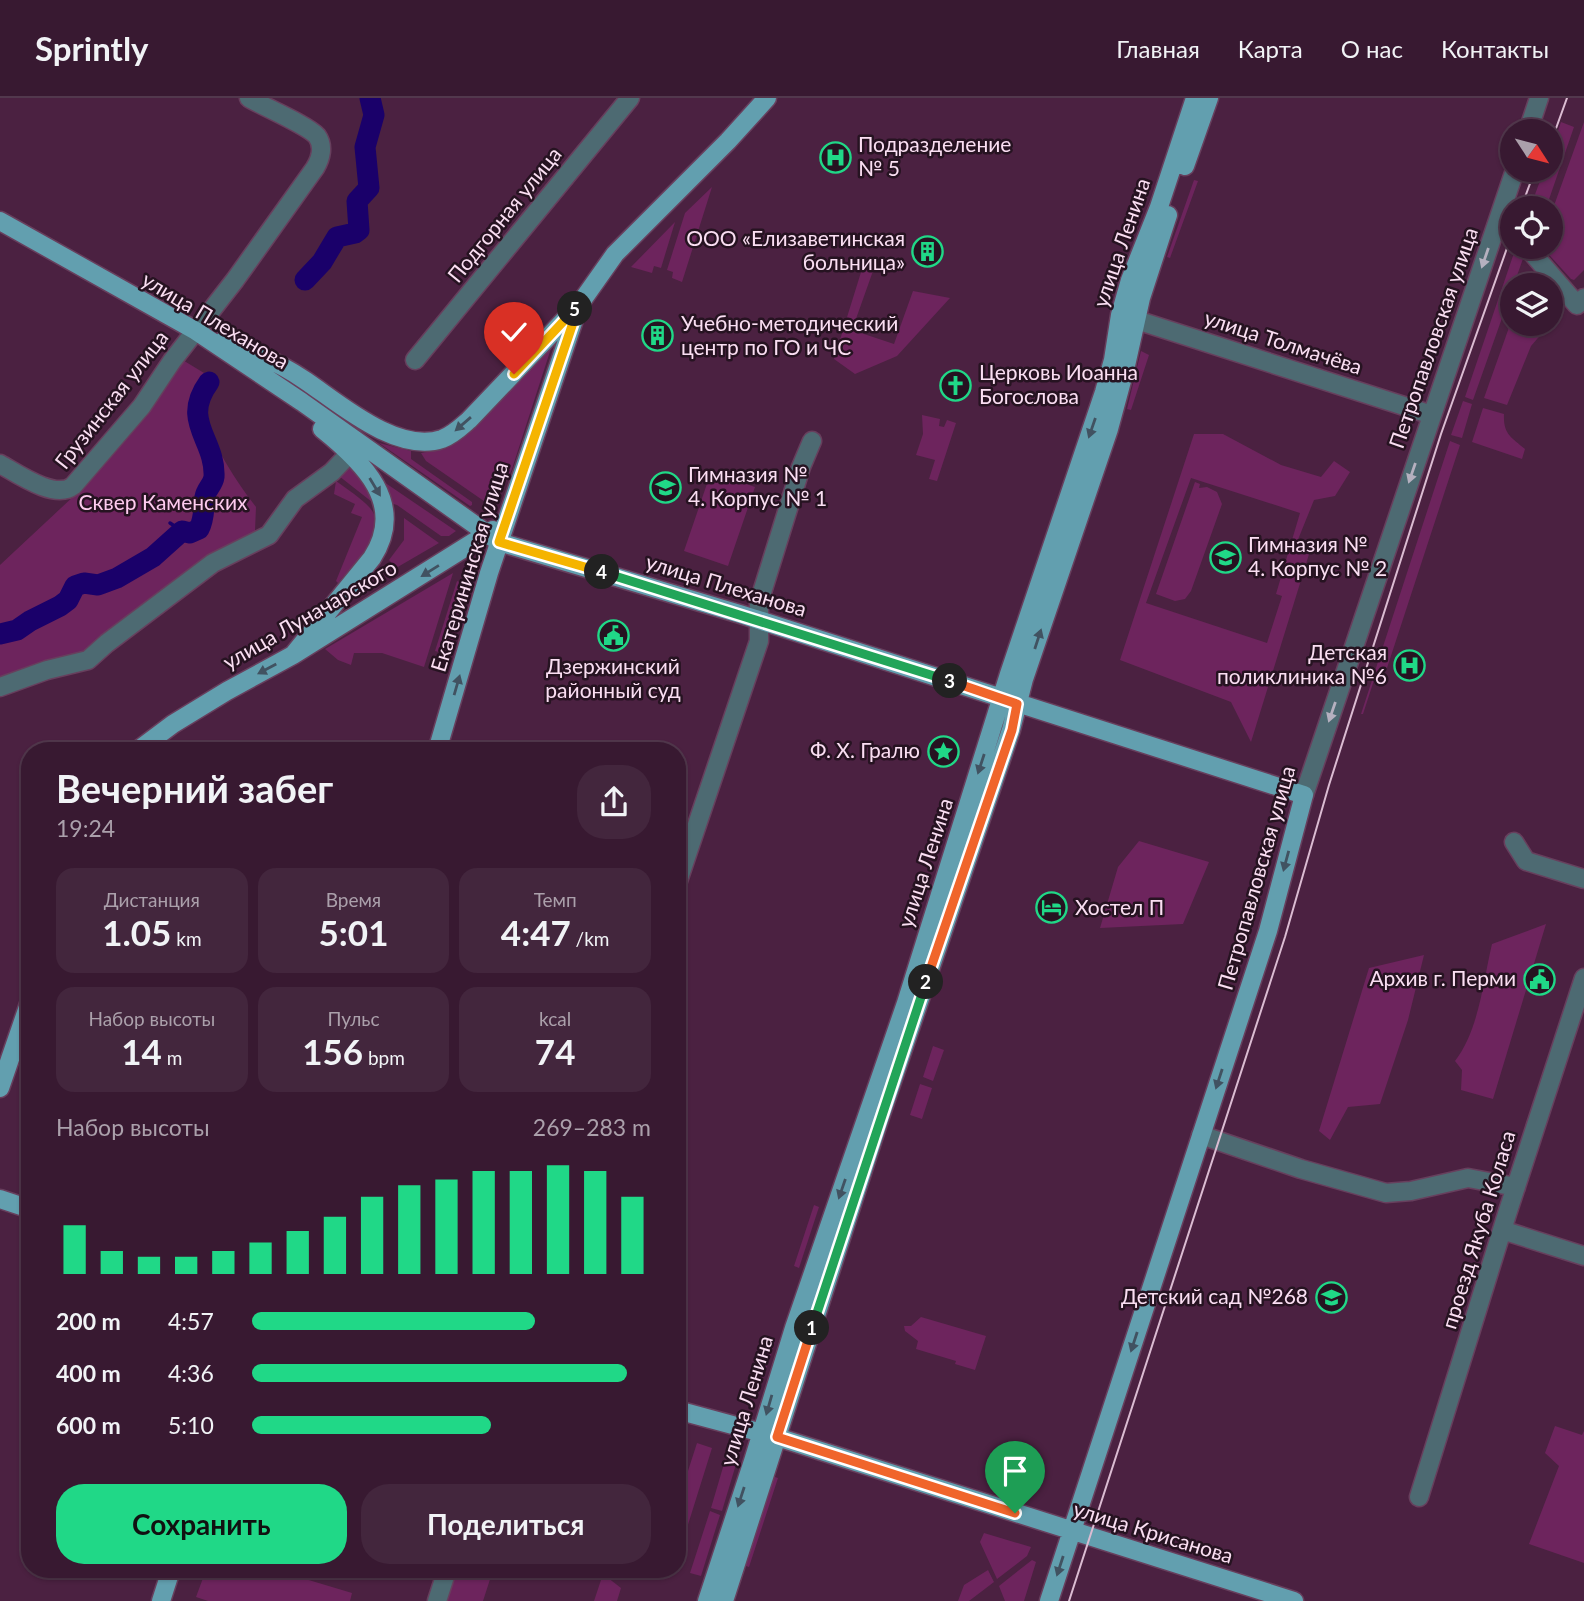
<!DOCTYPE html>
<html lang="ru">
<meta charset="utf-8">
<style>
body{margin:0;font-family:Lato,sans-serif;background:#43263d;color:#f1f3f6;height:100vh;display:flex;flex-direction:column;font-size:26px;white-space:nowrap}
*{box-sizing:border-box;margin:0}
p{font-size:23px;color:#aba0ab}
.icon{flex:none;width:38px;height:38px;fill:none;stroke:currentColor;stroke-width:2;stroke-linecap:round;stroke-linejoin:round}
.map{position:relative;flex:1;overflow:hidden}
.side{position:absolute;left:21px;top:644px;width:665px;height:836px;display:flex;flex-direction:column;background:#381931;border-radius:28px;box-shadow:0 2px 5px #0004,0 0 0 2px #52384d}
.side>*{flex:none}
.needle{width:46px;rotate:126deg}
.buttons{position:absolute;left:1500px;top:21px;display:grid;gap:14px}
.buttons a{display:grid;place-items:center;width:63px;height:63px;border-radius:50%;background:#381931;box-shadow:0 2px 5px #0004,0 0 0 2px #52384d;font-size:35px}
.pin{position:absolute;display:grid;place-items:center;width:60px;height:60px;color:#fff;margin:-72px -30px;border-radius:50% 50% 50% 0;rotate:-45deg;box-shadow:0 0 7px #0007}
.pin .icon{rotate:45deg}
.km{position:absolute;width:35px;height:35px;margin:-18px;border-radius:50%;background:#222;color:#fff;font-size:19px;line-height:35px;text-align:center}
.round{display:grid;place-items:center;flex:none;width:74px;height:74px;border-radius:28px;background:#43263d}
.head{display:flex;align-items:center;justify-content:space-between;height:119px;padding:0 35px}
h1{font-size:38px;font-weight:700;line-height:52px}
.stats{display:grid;grid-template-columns:repeat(3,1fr);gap:10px;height:119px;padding:7px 35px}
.stats div{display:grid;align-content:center;border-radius:18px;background:#43263d;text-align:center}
.stats b{font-size:35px;font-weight:700}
.stats small{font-size:19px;font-weight:400}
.stats p{font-size:19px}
.chart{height:196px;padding:14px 35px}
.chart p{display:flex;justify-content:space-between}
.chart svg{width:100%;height:126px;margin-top:7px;stroke:#20d887;stroke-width:6}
.cta{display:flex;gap:14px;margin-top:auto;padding:14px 35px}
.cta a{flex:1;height:80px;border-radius:28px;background:#20d887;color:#111;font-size:28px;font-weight:700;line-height:80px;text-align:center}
.cta a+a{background:#43263d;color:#f1f3f6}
ul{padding:0 35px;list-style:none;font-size:23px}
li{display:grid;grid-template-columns:112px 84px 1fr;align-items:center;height:52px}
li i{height:18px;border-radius:9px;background:#20d887}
header{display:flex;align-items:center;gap:42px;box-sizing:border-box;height:98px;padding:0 35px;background:#381931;border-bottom:2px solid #52384d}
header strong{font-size:33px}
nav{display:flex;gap:38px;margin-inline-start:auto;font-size:24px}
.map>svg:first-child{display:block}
.green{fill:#6d245d;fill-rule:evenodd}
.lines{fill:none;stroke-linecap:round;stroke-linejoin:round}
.stream{stroke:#1a006a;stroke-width:3.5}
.river{stroke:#1a006a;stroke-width:21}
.minor-casing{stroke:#673f5d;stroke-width:21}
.major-casing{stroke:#673f5d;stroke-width:21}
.minor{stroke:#4d6a72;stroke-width:18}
.major{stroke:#629faf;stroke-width:18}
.tram{stroke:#dbbcd2;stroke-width:2}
.oneway{fill:#b5b0bf}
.oneway2{fill:#415261}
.split-1-casing{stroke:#fff;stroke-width:14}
.split-2-casing{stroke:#fff;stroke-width:14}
.split-3-casing{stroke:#fff;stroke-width:14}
.split-4-casing{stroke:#fff;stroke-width:14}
.split-5-casing{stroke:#fff;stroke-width:14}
.split-6-casing{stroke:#fff;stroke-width:14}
.split-1{stroke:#f0652b;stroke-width:9}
.split-2{stroke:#22a559;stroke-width:9}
.split-3{stroke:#f0652b;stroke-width:9}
.split-4{stroke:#22a559;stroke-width:9}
.split-5{stroke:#f5b400;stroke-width:9}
.split-6{stroke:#f5b400;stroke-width:9}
.labels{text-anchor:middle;stroke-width:5;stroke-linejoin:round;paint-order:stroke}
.poi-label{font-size:21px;fill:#fadef2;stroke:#261321;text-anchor:start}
.street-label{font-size:21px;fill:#fadef2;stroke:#261321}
.park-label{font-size:21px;fill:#fecbef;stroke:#261321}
</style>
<header>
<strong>Sprintly</strong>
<nav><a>Главная</a><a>Карта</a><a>О нас</a><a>Контакты</a></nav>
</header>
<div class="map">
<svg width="1584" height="1503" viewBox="0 0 1584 1503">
<rect width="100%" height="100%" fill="#4b2141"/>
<!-- green -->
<path class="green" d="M1561,24L1574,29L1546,110H1530L1544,72H1550L1551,53Z
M1584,24V172L1574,182L1571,181L1542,149H1550L1551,116Z
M1194,82L1198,83L1170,160L1167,159Z
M712,89L682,184L672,180L673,174L667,172L685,115Z
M675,124L661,170L654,168L652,175L631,169Z
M1516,149L1525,155L1473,302L1465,299Z
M862,171L873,173L852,232L894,246L913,193L950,200L897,258L855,276L834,261Z
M1512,221V226H1550L1531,248L1507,307L1484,300Z
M555,238L512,371L494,410L426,363L421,355L445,351L463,339Z
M1141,253L1149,257L1131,312L1127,311Z
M181,261L209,278L198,299C209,340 230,375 256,409L255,433L227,448L70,563L0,585V467L76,396Z
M1463,303L1472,306L1462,340L1451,337Z
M1483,310L1504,316C1503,336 1511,339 1525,351L1522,361L1472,344Z
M922,317L940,321L939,328L944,329L947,322L956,325L937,383L929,381L935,362L916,357L923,336Z
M1194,336H1223L1281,367L1321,379L1334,363L1350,374L1335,398L1314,402L1297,444L1310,453L1251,644L1231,604L1120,562ZM1191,380L1300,415L1276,496L1282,498L1267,545L1146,505Z
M1450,343L1460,347L1387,570L1376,576L1363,616H1361Z
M379,345L411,353V361L472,404V407L470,408Z
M350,368L354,371L379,407L372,404L339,378L346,369Z
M711,374L755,389L728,468L684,453Z
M336,383C347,391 361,400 370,410C390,433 352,468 338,485L336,483L362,419L351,415L355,406L334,396Z
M384,384L456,433L449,438H441L397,407L390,405Z
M1195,384L1200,386L1199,390L1207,389L1217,394L1222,406L1191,493L1185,501L1175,503L1156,496Z
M404,420L439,445L396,470L389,462L404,442Z
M453,475L424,569L382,555H354L351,567L338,562L325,551Z
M457,483L466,487L468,493L449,557L435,553Z
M1139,743L1209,764L1183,826L1100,830L1118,769Z
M1546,826L1493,1001L1461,992L1462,972L1455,963C1479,932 1483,884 1492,846Z
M1424,857L1408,922L1380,1006L1348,1009L1330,1042L1319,1033L1369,870Z
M933,948L944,952L933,983L923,979Z
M920,986L932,990L922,1021L910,1017Z
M814,1107L819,1109L799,1170L794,1168Z
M921,1219L986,1238L975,1272L955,1266L956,1263L916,1251L918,1243L905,1233L904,1228H911Z
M770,1240L776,1241L759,1292L754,1287Z
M1555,1328L1582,1337L1584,1333V1465L1529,1446L1559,1368L1545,1355Z
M697,1345L712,1350L681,1449L677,1448V1407Z
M726,1359L737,1363L722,1413L711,1410Z
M772,1378L778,1380L749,1469L743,1467Z
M710,1413L720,1417L701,1478L690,1475Z
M984,1435L1031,1449L1027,1458L997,1481L980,1444Z
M1032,1462L1036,1464L1024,1503H1005L999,1488Z
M206,1472H248L276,1480L282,1474L352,1495L350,1503H208L196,1499Z
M449,1472H493L483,1503H440Z
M988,1472L994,1484L969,1503H958L964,1487Z
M603,1476L621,1490L617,1503H594Z"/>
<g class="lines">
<!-- stream -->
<path class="stream" d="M170,425L182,433"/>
<!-- river -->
<path class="river" d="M305,182L322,164L337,139L355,135L359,132L357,103L369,90L365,49L374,17L370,0
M0,536L17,532L30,523L60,508L68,502L75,488L84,485L98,487L117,480L153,459L182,433L190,435L199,431C205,420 203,410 205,399C206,391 213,387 214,379C216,341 180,324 209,284"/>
<defs>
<path id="minor" d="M1528,33L1539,0
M1527,149L1577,207L1584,200
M1124,218L1432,317
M415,262L630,0
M0,366C18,376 55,402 73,388L142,308L172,263L235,182L315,70C321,60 324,48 317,38C307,27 264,9 249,0
M0,589L47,572L88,562L107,545L213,465L269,437L295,401L332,374L349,356
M1304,697L1515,72
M1514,744L1526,763L1584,781
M677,786L759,543V504L801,369L812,343
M1201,1037L1301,1071L1386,1095L1411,1093L1468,1080L1516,1089
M1502,1132L1584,1158
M1419,1399L1507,1116L1584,880
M437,1503L447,1472"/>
<path id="major" d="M1185,68L1209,0
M0,123L196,233L302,304L499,444L740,516L1304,697L1268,833L1049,1503
M223,243C253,253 280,265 306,283C340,306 397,356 442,341C453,337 461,329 469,322L574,212
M293,557L372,460C407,406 363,364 322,331
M137,653L173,626L227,593L293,557L493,432
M437,653L489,475L579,207L615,156L728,43L767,0
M0,990L30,903
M0,1101L30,1111
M677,1312L777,1339L1294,1503
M161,1503L171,1472
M707,1503L753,1363L794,1230L906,905L1009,576L1104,294L1113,262L1120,217L1130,182L1159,109L1195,0
M724,1503L880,1019L1011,632L1024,581L1109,331L1125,272L1141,200L1168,117"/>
</defs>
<!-- minor casing -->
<use href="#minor" class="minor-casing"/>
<!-- major casing -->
<use href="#major" class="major-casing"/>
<!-- minor -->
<use href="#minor" class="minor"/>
<!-- major -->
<use href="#major" class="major"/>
<!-- tram -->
<path class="tram" d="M1550,47L1567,0
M1521,110L1535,72
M1069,1503L1285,839L1329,687L1441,336L1512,136"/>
</g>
<!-- one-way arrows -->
<defs><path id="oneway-solid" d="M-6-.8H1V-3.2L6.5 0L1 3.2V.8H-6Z" transform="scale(1.75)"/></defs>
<g class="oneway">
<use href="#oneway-solid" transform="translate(1485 160) rotate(109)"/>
<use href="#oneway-solid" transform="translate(1412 375) rotate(109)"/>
<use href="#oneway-solid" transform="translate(1332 614) rotate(109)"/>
</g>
<g class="oneway2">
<use href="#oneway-solid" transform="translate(463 326) rotate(139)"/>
<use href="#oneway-solid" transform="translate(1092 330) rotate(109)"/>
<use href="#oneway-solid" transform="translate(375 389) rotate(59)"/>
<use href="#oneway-solid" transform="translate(430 473) rotate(148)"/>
<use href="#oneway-solid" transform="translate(1038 541) rotate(-72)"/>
<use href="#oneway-solid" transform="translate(267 571) rotate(152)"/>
<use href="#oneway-solid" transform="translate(457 587) rotate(-74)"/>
<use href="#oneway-solid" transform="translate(981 666) rotate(108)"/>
<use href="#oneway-solid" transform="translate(1286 763) rotate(105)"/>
<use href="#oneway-solid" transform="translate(1219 981) rotate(108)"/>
<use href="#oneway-solid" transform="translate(842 1091) rotate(109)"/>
<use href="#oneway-solid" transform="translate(1134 1244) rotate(108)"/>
<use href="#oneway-solid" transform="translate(769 1307) rotate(106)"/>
<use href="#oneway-solid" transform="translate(741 1399) rotate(108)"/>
<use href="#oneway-solid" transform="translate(1060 1468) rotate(108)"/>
</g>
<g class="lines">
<defs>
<path id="split-1" d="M812,1230L777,1339L1015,1415"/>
<path id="split-2" d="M812,1230L926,884"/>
<path id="split-3" d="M926,884L1012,632L1017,606L950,583"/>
<path id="split-4" d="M602,474L950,583"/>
<path id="split-5" d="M575,211L579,207L499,444L602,474"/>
<path id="split-6" d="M514,276L575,211"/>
</defs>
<!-- split-1 casing -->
<use href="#split-1" class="split-1-casing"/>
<!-- split-2 casing -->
<use href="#split-2" class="split-2-casing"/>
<!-- split-3 casing -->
<use href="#split-3" class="split-3-casing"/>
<!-- split-4 casing -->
<use href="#split-4" class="split-4-casing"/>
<!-- split-5 casing -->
<use href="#split-5" class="split-5-casing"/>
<!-- split-6 casing -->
<use href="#split-6" class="split-6-casing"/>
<!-- split-1 -->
<use href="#split-1" class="split-1"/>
<!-- split-2 -->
<use href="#split-2" class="split-2"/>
<!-- split-3 -->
<use href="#split-3" class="split-3"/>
<!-- split-4 -->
<use href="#split-4" class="split-4"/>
<!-- split-5 -->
<use href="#split-5" class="split-5"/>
<!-- split-6 -->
<use href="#split-6" class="split-6"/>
</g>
<!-- icons -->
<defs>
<symbol id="hospital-ring" viewBox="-11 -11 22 22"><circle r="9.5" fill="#261321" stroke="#20d887" stroke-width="1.5"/><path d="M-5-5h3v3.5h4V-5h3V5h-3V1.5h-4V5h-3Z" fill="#20d887"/></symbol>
<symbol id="building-ring" viewBox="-11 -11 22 22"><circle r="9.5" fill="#261321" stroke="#20d887" stroke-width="1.5"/><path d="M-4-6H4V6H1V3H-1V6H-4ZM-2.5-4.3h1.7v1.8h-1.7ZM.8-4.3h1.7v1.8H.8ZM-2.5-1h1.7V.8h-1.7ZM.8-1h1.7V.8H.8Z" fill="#20d887"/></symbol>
<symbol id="church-ring" viewBox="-11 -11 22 22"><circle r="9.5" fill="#261321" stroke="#20d887" stroke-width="1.5"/><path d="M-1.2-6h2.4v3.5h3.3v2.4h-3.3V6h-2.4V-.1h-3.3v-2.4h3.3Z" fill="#20d887"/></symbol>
<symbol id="school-ring" viewBox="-11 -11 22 22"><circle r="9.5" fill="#261321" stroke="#20d887" stroke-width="1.5"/><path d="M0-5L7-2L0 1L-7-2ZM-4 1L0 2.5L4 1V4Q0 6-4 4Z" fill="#20d887"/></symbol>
<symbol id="civic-ring" viewBox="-11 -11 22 22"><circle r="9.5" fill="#261321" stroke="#20d887" stroke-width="1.5"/><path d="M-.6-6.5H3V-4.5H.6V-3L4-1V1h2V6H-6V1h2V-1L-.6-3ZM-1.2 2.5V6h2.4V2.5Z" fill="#20d887"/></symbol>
<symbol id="sight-ring" viewBox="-11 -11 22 22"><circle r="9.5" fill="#261321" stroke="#20d887" stroke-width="1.5"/><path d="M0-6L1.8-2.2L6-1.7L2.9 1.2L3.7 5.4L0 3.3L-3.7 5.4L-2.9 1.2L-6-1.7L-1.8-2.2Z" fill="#20d887"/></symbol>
<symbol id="hotel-ring" viewBox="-11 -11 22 22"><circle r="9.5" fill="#261321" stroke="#20d887" stroke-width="1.5"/><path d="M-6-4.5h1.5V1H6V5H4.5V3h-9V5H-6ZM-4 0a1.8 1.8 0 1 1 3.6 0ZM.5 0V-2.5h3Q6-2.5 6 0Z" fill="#20d887"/></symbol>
</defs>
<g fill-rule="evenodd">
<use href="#hospital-ring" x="818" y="42" width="35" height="35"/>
<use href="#building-ring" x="910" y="136" width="35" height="35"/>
<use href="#building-ring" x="640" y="220" width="35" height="35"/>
<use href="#church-ring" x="938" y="270" width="35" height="35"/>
<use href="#school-ring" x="648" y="372" width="35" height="35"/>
<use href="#school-ring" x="1208" y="442" width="35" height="35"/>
<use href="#civic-ring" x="596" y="520" width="35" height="35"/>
<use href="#hospital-ring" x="1392" y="550" width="35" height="35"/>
<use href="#sight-ring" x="926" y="636" width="35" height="35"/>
<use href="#hotel-ring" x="1034" y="792" width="35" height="35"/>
<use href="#civic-ring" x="1522" y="864" width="35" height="35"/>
<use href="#school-ring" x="1314" y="1182" width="35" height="35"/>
</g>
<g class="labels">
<!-- poi labels -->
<g class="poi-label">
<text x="858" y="54">Подразделение<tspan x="858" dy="24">№ 5</tspan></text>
<text x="905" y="148" text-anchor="end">ООО «Елизаветинская<tspan x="905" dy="24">больница»</tspan></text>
<text x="681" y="233">Учебно-методический<tspan x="681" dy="24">центр по ГО и ЧС</tspan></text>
<text x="979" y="282">Церковь Иоанна<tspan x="979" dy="24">Богослова</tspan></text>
<text x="688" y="384">Гимназия №<tspan x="688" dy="24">4. Корпус № 1</tspan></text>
<text x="1248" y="454">Гимназия №<tspan x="1248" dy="24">4. Корпус № 2</tspan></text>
<text x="1387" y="562" text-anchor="end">Детская<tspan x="1387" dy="24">поликлиника №6</tspan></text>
<text x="613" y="576" text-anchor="middle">Дзержинский<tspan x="613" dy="24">районный суд</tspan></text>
<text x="920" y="660" text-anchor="end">Ф. Х. Гралю</text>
<text x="1075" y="817">Хостел П</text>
<text x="1516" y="888" text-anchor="end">Архив г. Перми</text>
<text x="1308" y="1206" text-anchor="end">Детский сад №268</text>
</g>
<!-- street labels -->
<g class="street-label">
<text transform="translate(505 117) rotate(-51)" y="7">Подгорная улица</text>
<text transform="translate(1122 145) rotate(-71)" y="7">улица Ленина</text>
<text transform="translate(215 223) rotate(31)" y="7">улица Плеханова</text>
<text transform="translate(1434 240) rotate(-71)" y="7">Петропавловская улица</text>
<text transform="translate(1283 245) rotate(18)" y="7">улица Толмачёва</text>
<text transform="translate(112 302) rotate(-52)" y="7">Грузинская улица</text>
<text transform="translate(470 469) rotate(-73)" y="7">Екатерининская улица</text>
<text transform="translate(726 488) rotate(17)" y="7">улица Плеханова</text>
<text transform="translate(310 517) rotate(-30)" y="7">улица Луначарского</text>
<text transform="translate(926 765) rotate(-72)" y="7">улица Ленина</text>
<text transform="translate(1257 780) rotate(-74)" y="7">Петропавловская улица</text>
<text transform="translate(1479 1132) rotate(-73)" y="7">проезд Якуба Коласа</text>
<text transform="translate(747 1303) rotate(-73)" y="7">улица Ленина</text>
<text transform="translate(1153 1435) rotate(17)" y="7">улица Крисанова</text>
</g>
<!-- park labels -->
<g class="park-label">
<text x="163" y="412">Сквер Каменских</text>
</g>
</g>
</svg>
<div class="buttons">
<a><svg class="needle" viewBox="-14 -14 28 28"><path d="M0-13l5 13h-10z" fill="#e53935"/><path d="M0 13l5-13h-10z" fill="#aba0ab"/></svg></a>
<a><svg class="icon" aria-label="locate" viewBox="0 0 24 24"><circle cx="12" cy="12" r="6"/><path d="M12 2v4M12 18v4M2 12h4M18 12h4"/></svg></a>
<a><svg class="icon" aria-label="layers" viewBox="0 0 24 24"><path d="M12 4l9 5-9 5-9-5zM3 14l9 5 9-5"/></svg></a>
</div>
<div class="pin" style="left:1015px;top:1415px;background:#1e9e55"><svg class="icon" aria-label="arrive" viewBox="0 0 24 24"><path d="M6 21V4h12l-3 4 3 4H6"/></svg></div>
<div class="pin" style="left:514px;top:276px;background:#d93025"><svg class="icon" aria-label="check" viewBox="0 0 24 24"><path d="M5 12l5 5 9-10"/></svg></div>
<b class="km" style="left:812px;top:1230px">1</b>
<b class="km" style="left:926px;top:884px">2</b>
<b class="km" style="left:950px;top:583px">3</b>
<b class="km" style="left:602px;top:474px">4</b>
<b class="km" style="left:575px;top:211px">5</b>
<section class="side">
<div class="head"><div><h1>Вечерний забег</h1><p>19:24</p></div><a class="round"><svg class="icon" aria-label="share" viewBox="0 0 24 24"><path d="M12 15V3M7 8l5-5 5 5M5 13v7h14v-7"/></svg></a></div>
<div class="stats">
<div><p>Дистанция</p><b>1.05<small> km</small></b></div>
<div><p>Время</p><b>5:01</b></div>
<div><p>Темп</p><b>4:47<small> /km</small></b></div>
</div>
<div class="stats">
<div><p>Набор высоты</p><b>14<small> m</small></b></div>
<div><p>Пульс</p><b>156<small> bpm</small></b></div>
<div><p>kcal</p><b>74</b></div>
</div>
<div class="chart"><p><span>Набор высоты</span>269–283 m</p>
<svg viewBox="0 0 160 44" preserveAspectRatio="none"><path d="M5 44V27M15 44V36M25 44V38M35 44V38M45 44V36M55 44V33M65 44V29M75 44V24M85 44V17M95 44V13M105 44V11M115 44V8M125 44V8M135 44V6M145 44V8M155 44V17"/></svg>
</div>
<ul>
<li><b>200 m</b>4:57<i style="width:71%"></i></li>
<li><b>400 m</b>4:36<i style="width:94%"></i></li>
<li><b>600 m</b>5:10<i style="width:60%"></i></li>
</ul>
<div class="cta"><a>Сохранить</a><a>Поделиться</a></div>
</section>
</div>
